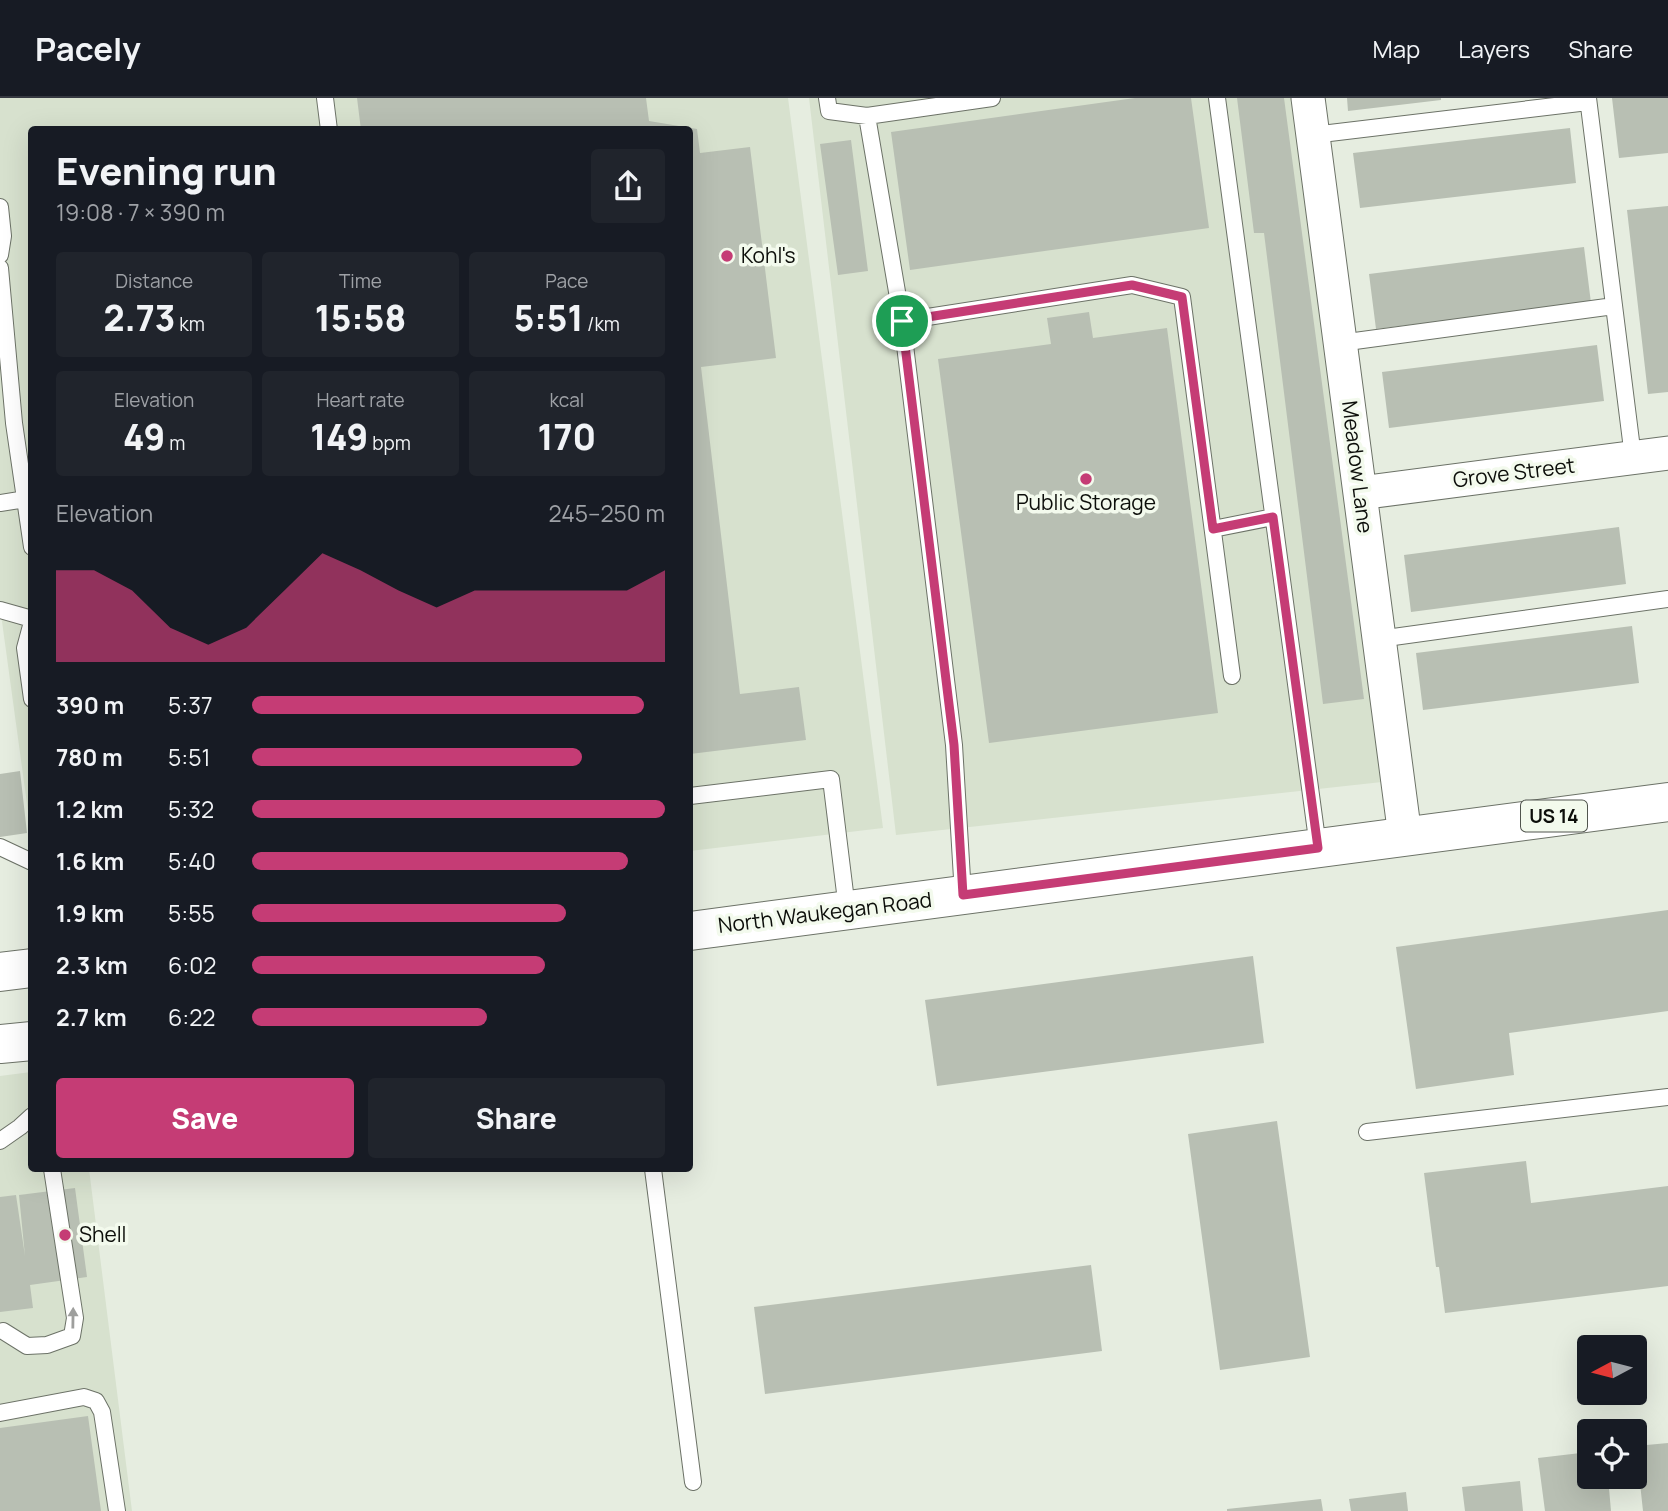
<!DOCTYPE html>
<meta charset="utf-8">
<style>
body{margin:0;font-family:Manrope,sans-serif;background:#20242c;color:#f1f3f6;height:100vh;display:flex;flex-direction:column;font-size:26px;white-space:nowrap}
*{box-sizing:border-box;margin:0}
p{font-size:23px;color:#9ea1a6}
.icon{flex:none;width:38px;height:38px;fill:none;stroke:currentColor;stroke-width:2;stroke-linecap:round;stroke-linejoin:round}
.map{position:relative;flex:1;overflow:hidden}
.drawer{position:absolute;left:28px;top:28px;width:665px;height:1046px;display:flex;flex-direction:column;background:#171b24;border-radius:7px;box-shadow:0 7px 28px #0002}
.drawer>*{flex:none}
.needle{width:46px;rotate:263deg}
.controls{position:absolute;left:1577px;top:1237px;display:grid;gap:14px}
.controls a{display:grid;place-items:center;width:70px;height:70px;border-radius:7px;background:#171b24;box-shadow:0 7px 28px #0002;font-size:35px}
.pin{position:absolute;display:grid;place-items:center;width:60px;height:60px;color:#fff;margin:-30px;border:4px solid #fff;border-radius:50%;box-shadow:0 2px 7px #0007}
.round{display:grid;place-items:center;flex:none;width:74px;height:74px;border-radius:7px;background:#20242c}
.summary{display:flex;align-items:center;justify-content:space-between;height:119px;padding:0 28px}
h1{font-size:38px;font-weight:800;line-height:52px}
.stats{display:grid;grid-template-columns:repeat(3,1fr);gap:10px;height:119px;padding:7px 28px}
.stats div{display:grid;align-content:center;border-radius:7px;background:#20242c;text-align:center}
.stats b{font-size:35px;font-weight:800}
.stats small{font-size:19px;font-weight:400}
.stats p{font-size:19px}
.chart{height:196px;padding:14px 28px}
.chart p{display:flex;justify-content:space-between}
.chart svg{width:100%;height:126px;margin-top:7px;fill:#c53c75;opacity:.7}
.primary-button{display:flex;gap:14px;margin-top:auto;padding:14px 28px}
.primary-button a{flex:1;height:80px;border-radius:7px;background:#c53c75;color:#fff;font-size:28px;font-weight:800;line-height:80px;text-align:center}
.primary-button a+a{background:#20242c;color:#f1f3f6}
ul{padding:0 28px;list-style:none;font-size:23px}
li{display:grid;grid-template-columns:112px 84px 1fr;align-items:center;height:52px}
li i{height:18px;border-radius:9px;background:#c53c75}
header{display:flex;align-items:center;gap:42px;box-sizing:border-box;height:98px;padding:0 35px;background:#171b24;border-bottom:2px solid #363941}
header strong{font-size:33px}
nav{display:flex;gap:38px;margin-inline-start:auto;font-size:24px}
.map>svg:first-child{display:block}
.built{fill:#d7e1ce}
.building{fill:#b8bfb3}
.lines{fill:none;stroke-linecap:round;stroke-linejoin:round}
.lane-casing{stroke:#6c7267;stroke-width:18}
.street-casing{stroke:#6c7267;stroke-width:35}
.primary-casing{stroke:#6c7267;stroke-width:40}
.lane{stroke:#fff;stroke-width:16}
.street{stroke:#fff;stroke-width:33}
.primary{stroke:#fff;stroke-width:38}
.oneway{fill:#9e9f9d}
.route-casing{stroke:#fff;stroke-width:14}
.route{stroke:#c53c75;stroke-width:9}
.poi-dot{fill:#c53c75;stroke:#f3faed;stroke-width:2.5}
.labels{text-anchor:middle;stroke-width:7;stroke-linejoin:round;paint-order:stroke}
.shield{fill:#f3faed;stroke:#51554e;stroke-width:2}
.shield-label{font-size:19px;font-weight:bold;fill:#0c0e0a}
.poi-label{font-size:21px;fill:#0c0e0a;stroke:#f3faed;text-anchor:start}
.street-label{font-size:21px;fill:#0c0e0a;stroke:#f3faed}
</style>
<header>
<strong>Pacely</strong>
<nav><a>Map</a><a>Layers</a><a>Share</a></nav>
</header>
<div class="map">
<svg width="1668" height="1413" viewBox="0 0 1668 1413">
<rect width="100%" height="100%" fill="#e6ede0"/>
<!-- built -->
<path class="built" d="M0,0H788L883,730L690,753V32H32L31,735L0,509Z
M809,0H1295L1382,684L896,737Z
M31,974L32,1071H89L132,1413H0V978Z"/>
<!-- building -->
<path class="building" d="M357,0H646L649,23L697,31L700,55L750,49L776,260L701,269L740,596L799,589L806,642L690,656V32H361Z
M1135,0H1191L1209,130L910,172L891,34Z
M1237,0H1284L1364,601L1323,606L1264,135H1254Z
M1347,0H1441V2L1348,13Z
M1612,0H1668V55L1619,60Z
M1570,30L1576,85L1360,110L1353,55Z
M851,42L868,173L838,177L820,46Z
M1668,108V294L1648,296L1627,112Z
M1584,149L1591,205L1376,231L1369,176Z
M1089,214L1093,240L1167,230L1218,615L989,645L938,261L1051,246L1047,220Z
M1597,247L1604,303L1389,330L1382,274Z
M1619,429L1626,486L1411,514L1404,457Z
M1632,528L1639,585L1423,612L1416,555Z
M20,673L27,735L0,739V676Z
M1668,812V913L1509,935L1514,977L1416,991L1396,849Z
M1253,858L1264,945L937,988L925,902Z
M1277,1023L1310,1259L1220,1272L1188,1036Z
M1526,1063L1531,1105L1668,1088V1188L1445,1215L1439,1169H1436L1424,1075Z
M75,1090L87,1179L30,1187L33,1210L0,1214V1099L16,1097L25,1158L19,1097Z
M1091,1167L1102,1253L765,1296L754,1209Z
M88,1318L101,1413H0V1330Z
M1668,1345V1413H1643L1636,1348Z
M1589,1354V1379H1608L1611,1413H1545L1538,1360Z
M1520,1383L1523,1413H1465L1462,1389Z
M1406,1394L1408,1413H1351L1349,1401Z
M1321,1401L1323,1413H1227V1411Z"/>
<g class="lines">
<defs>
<path id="lane" d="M325,0L329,32
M827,0L829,13L867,18L992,0
M1217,0L1318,749
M1588,0L1633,359
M867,18L902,223
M1313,37L1588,4
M0,109L3,138L0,157
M0,170L14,325L32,449
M1340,245L1614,208
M0,405L26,401
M1213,431L1273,419
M0,512L32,521
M32,524L25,550L32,601
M1379,541L1668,501
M690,698L831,681L847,811
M0,749L32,764
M963,797L954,647L902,223L1132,187L1182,199L1232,578
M1367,1034L1668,999
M0,1043L20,1029L32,1018
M653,1071L693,1384
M3,1233L27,1248L47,1247L72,1238L75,1220L52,1071
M0,1315L84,1299L96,1303L102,1314L117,1413"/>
<path id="street" d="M1308,0L1405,738
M1360,395L1668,355"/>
<path id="primary" d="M690,833L1668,704
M0,874L32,870
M0,946L32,943"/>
</defs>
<!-- lane casing -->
<use href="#lane" class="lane-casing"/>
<!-- street casing -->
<use href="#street" class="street-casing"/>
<!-- primary casing -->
<use href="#primary" class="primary-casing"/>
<!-- lane -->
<use href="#lane" class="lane"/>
<!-- street -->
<use href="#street" class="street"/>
<!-- primary -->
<use href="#primary" class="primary"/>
</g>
<!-- one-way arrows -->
<defs><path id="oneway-solid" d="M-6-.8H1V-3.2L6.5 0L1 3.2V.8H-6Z" transform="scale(1.75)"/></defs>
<use class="oneway" href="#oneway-solid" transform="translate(73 1220) rotate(-89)"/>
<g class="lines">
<defs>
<path id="route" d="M1132,187L1182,199L1213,431L1273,419L1318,750L963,797L954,647L902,223Z"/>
</defs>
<!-- route casing -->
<use href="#route" class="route-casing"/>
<!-- route -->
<use href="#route" class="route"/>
</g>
<!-- markers -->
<g class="poi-dot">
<circle cx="727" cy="158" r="7"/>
<circle cx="1086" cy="381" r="7"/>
<circle cx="65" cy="1137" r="7"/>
</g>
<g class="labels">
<!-- shield labels -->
<rect class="shield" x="1521" y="702.5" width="66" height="31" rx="5"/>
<g class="shield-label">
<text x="1554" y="725">US 14</text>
</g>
<!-- poi labels -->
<g class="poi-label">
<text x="741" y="165">Kohl's</text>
<text x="1086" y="412" text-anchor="middle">Public Storage</text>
<text x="79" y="1144">Shell</text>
</g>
<!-- street labels -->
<g class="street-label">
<text transform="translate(1357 369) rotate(83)" y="7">Meadow Lane</text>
<text transform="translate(1514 375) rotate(-7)" y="7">Grove Street</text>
<text transform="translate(825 815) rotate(-7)" y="7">North Waukegan Road</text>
</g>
</g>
</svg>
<div class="controls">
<a><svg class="needle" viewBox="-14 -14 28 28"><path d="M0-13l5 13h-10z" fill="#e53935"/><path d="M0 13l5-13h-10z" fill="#9ea1a6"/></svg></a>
<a><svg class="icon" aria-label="locate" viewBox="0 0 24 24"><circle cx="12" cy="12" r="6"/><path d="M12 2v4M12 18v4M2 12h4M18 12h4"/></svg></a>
</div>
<div class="pin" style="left:902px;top:223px;background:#1e9e55"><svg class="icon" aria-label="arrive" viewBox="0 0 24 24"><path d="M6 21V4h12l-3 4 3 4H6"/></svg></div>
<section class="drawer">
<div class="summary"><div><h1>Evening run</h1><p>19:08 · 7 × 390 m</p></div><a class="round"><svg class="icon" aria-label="share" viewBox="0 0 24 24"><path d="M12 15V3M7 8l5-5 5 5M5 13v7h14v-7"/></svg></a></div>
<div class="stats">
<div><p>Distance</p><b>2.73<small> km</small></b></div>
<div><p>Time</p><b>15:58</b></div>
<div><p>Pace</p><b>5:51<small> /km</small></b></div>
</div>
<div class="stats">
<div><p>Elevation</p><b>49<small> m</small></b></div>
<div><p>Heart rate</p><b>149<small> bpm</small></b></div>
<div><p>kcal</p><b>170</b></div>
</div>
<div class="chart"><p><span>Elevation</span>245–250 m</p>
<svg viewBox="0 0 160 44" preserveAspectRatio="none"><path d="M0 44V12L10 12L20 19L30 32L40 38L50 32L60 19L70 6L80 12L90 19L100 25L110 19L120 19L130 19L140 19L150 19L160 12V44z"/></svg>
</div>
<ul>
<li><b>390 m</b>5:37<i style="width:95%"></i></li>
<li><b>780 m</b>5:51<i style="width:80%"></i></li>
<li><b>1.2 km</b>5:32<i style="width:100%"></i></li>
<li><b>1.6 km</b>5:40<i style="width:91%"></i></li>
<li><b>1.9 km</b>5:55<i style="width:76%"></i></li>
<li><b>2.3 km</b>6:02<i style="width:71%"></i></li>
<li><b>2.7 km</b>6:22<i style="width:57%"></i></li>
</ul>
<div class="primary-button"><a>Save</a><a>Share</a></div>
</section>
</div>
